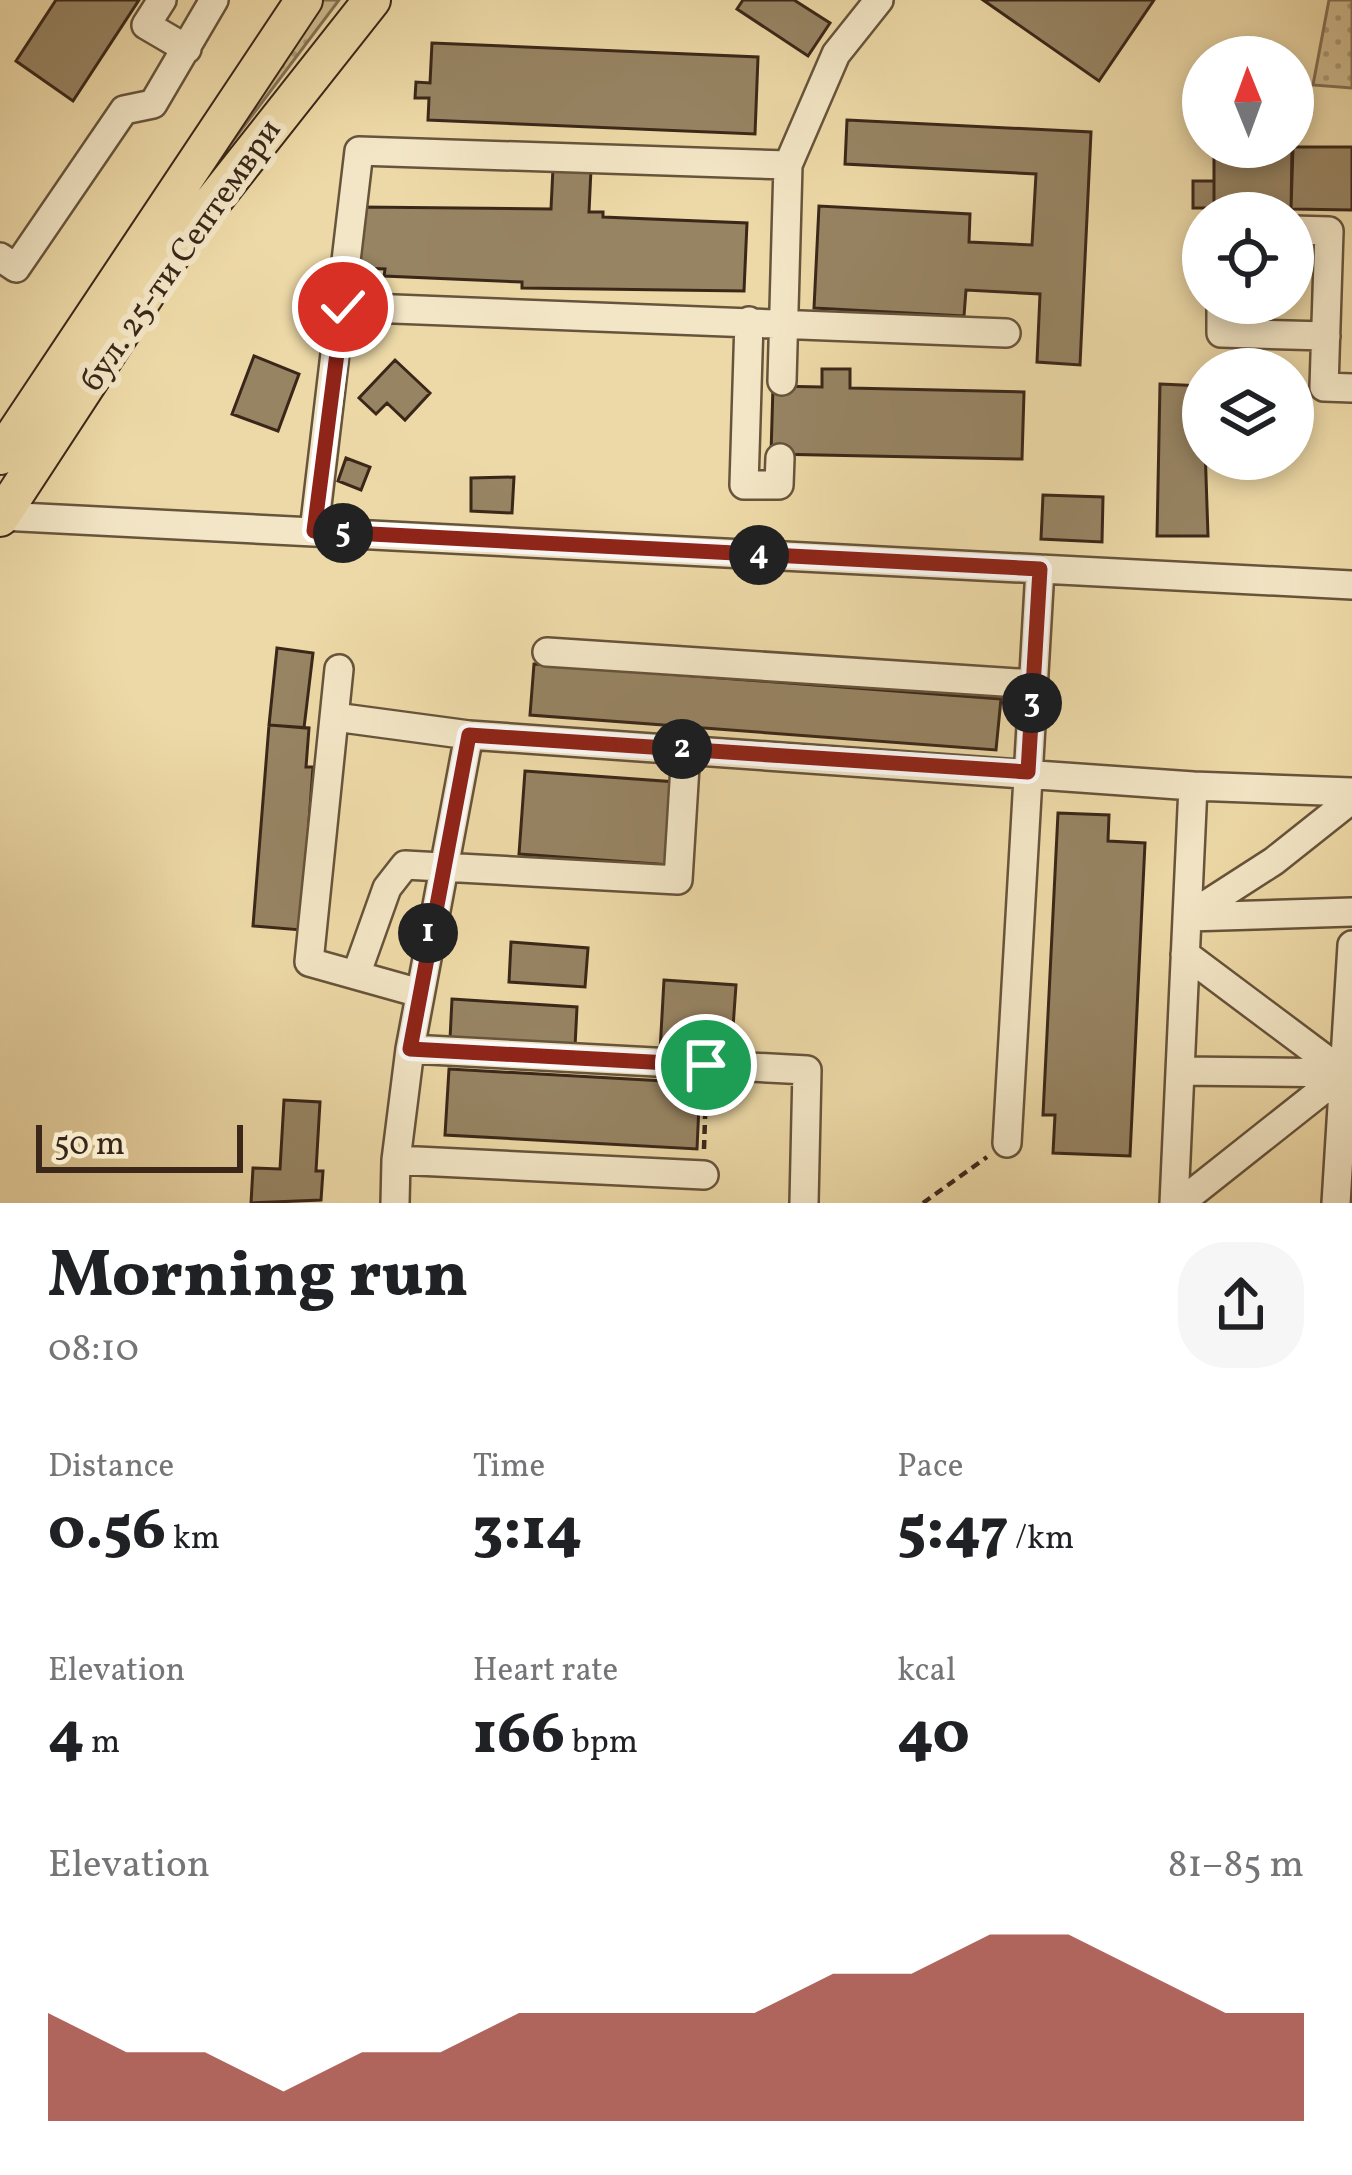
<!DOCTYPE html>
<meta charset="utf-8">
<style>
body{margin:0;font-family:Vollkorn,serif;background:#f6f6f6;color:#202124;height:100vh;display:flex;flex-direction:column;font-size:45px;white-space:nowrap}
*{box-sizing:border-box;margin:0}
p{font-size:39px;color:#757577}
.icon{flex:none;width:66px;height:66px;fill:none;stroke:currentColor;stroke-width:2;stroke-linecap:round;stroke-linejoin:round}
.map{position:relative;height:1203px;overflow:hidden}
.drawer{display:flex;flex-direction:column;background:#fff;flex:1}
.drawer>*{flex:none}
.needle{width:78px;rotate:359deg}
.tools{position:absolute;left:1182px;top:36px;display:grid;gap:24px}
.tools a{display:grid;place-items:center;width:132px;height:132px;border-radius:50%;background:#fff;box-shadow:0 6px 18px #0003;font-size:60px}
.scale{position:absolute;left:36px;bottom:30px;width:207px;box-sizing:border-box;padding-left:12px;border:6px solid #3a2719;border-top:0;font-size:33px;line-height:42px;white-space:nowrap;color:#3a2719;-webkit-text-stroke:9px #f3e6c6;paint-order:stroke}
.pin{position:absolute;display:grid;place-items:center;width:102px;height:102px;color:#fff;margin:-51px;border:6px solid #fff;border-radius:50%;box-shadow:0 3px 12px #0007}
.km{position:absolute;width:60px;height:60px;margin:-30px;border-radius:50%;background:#222;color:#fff;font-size:33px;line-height:60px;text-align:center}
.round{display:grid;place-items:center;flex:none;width:126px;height:126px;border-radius:48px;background:#f6f6f6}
.overview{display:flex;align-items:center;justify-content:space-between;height:204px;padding:0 48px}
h1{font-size:66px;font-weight:800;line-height:90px}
.metrics{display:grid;grid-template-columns:repeat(3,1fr);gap:18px;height:204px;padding:12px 48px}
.metrics div{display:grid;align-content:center}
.metrics b{font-size:60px;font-weight:800}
.metrics small{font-size:33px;font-weight:400}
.metrics p{font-size:33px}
.chart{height:336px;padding:24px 48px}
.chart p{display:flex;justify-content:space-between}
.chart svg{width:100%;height:216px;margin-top:12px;fill:#8f2418;opacity:.7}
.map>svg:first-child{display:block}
.grass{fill:url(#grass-dots);stroke:#847154;stroke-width:3}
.building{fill:#978463;stroke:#3a2719;stroke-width:3}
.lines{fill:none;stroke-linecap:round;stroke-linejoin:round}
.minor-casing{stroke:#67543c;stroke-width:32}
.major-casing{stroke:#3a2719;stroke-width:40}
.path{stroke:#3a2719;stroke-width:4.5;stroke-dasharray:9 6;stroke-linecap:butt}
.minor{stroke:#f3e6c6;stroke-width:27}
.major{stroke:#edd9a7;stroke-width:36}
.route-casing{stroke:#fff;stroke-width:24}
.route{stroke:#8f2418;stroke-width:15}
.labels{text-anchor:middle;stroke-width:12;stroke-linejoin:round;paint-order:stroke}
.street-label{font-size:33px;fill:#3a2719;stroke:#f3e6c6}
</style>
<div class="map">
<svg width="1352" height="1203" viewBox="0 0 1352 1203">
<defs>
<pattern id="grass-dots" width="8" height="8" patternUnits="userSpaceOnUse" patternTransform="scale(3)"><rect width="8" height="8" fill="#cfbb8f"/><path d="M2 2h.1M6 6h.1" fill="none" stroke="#a99874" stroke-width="1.8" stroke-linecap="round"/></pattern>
</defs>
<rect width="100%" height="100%" fill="#edd9a7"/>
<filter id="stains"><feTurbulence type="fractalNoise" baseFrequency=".00167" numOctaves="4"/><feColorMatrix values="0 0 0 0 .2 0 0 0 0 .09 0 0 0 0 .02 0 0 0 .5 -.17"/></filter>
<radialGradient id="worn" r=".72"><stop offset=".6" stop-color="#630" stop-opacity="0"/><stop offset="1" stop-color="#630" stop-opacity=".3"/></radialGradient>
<!-- grass -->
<path class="grass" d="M319,0H339L187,202Z
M1329,0H1352V88L1313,85Z"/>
<!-- building -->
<path class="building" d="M56,0H139L73,101L16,61Z
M743,0H794L830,23L808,56L737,9Z
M983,0H1154L1099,81Z
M432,43L758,57L755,134L428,120L429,98H415L416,82L430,83Z
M847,120L1091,132L1080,365L1037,362L1040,294L966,290L964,316L814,308L819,206L970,214L969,242L1032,245L1036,174L845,164Z
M1214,147H1292L1291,213L1214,208Z
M1293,147H1352V210L1291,209Z
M553,168L591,169L589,212H603V217L747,223L744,291L522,288V282L384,276L385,269L359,268L362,207L551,209Z
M1193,181H1214V208H1193Z
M254,356L299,374L278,431L232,414Z
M395,360L430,393L405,420L387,403L376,414L359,398Z
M822,369H850V388L1024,392L1022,459L771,454L773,386L822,387Z
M1160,384L1203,386L1208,536H1157Z
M346,458L370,467L361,490L338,481Z
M514,477L512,513L471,511V478Z
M1043,495L1103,497L1102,542L1041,539Z
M277,648L313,653L304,728L269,725Z
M534,664L1001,699L996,750L530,715Z
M269,725L309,728L306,767H313L301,930L253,926Z
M525,771L676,782L670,865L519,854Z
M1058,813L1109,815L1108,841L1145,843L1130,1156L1053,1153L1055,1115H1043Z
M511,942L588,948L585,987L509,982Z
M664,980L736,985L731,1056L660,1051Z
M452,999L577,1007L575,1047L450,1039Z
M449,1069L700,1083L697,1149L445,1135Z
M284,1100L320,1102L316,1171H323L321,1200L251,1203L253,1168L280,1169Z"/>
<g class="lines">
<defs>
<path id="minor" d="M162,0L146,25L187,49
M1293,230L1329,231L1324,387L1352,388
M0,257L16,268L124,110L153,104L214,0
M1221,303V333L1326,336
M343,307L1006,333
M749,321L744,485H779L780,458
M782,381L788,165L836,54L879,0
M0,516L1352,585
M314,531L359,151L788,165
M547,652L1033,684
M339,669L309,962L416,992
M335,717L469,735
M1187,917L1274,861L1352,799
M1188,917L1352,912
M356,975L387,888L405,865L678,880L686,750
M410,1049L396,1160L704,1175
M1180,1071L1344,1073
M1007,1143L1040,569
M395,1203L396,1160
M804,1203L807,1070L410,1049L469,735L1193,786
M1174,1203L1193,786L1352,792
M1180,1203L1344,1073L1185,954
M1336,1203L1352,945"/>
<path id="major" d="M0,456L304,0
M0,518L177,247L372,0"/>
</defs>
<!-- minor casing -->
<use href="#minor" class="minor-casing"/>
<!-- major casing -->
<use href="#major" class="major-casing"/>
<!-- path -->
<path class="path" d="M704,1149L706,1089
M923,1203L987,1157"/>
<!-- minor -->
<use href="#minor" class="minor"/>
<!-- major -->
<use href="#major" class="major"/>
</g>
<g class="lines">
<defs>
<path id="route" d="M343,307L314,531L1040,569L1028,772L469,735L410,1049L706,1065"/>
</defs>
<!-- route casing -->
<use href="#route" class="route-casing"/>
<!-- route -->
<use href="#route" class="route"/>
</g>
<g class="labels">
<!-- street labels -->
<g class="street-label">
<text transform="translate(179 254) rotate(-55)" y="12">бул. 25-ти Септември</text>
</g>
</g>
<rect width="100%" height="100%" filter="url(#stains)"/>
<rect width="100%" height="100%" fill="url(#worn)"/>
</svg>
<div class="tools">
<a><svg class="needle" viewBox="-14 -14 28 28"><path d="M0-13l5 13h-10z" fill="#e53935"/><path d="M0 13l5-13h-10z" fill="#757577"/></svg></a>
<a><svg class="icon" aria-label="locate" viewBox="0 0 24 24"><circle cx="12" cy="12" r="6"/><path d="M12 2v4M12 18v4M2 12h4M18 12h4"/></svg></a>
<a><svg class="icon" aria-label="layers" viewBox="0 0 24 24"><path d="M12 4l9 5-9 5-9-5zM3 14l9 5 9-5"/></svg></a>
</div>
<div class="scale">50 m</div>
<div class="pin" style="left:706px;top:1065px;background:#1e9e55"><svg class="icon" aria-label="arrive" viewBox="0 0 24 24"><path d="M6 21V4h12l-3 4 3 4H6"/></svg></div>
<div class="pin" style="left:343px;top:307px;background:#d93025"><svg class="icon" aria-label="check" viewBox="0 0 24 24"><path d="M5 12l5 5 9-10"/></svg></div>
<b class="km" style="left:428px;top:933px">1</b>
<b class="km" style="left:682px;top:749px">2</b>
<b class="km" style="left:1032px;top:703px">3</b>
<b class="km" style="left:759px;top:555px">4</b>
<b class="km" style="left:343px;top:533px">5</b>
</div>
<section class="drawer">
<div class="overview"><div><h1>Morning run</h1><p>08:10</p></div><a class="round"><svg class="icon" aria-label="share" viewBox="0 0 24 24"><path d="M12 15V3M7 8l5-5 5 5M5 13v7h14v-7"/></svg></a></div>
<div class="metrics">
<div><p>Distance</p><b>0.56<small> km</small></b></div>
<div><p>Time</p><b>3:14</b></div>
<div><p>Pace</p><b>5:47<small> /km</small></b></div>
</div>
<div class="metrics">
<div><p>Elevation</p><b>4<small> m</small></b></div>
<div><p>Heart rate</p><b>166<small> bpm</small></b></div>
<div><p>kcal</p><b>40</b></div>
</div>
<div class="chart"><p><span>Elevation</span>81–85 m</p>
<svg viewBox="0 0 160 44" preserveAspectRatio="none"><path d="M0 44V22L10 30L20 30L30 38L40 30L50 30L60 22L70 22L80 22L90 22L100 14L110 14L120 6L130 6L140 14L150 22L160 22V44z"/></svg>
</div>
</section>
